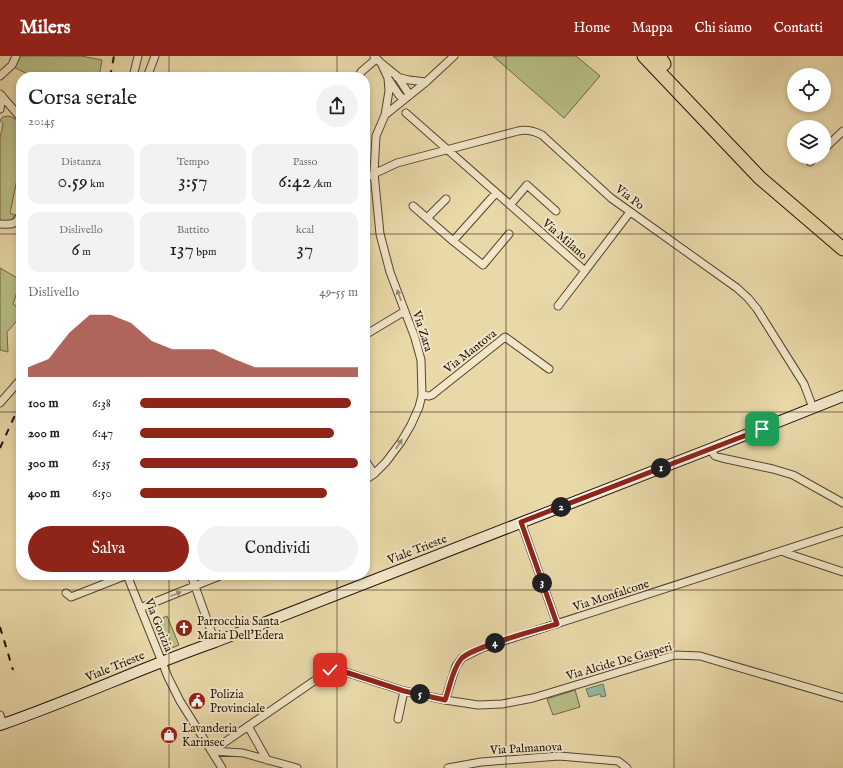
<!DOCTYPE html>
<html lang="it">
<meta charset="utf-8">
<style>
body{margin:0;font-family:"IM FELL English",serif;background:#f2f2f2;color:#202124;height:100vh;display:flex;flex-direction:column;font-size:15px;white-space:nowrap}
*{box-sizing:border-box;margin:0}
p{font-size:13px;color:#757577}
.icon{flex:none;width:22px;height:22px;fill:none;stroke:currentColor;stroke-width:2;stroke-linecap:round;stroke-linejoin:round}
.map{position:relative;flex:1;overflow:hidden}
.sheet{position:absolute;left:16px;top:16px;width:354px;height:508px;display:flex;flex-direction:column;background:#fff;border-radius:16px;box-shadow:0 2px 6px #0003}
.sheet>*{flex:none}
.controls{position:absolute;left:787px;top:12px;display:grid;gap:8px}
.controls a{display:grid;place-items:center;width:44px;height:44px;border-radius:50%;background:#fff;box-shadow:0 2px 6px #0003;font-size:20px}
.pin{position:absolute;display:grid;place-items:center;width:34px;height:34px;color:#fff;margin:-17px;border-radius:8px;box-shadow:0 2px 6px #0006}
.km{position:absolute;width:20px;height:20px;margin:-10px;border-radius:50%;background:#222;color:#fff;font-size:11px;line-height:20px;text-align:center}
.round{display:grid;place-items:center;flex:none;width:42px;height:42px;border-radius:21px;background:#f2f2f2}
.summary{display:flex;align-items:center;justify-content:space-between;height:68px;padding:0 12px}
h1{font-size:22px;font-weight:600;line-height:30px}
.figures{display:grid;grid-template-columns:repeat(3,1fr);gap:6px;height:68px;padding:4px 12px}
.figures div{display:grid;align-content:center;border-radius:10px;background:#f2f2f2;text-align:center}
.figures b{font-size:20px;font-weight:600}
.figures small{font-size:11px;font-weight:400}
.figures p{font-size:11px}
.chart{height:112px;padding:8px 12px}
.chart p{display:flex;justify-content:space-between}
.chart svg{width:100%;height:72px;margin-top:4px;fill:#8f2418;opacity:.7}
.button{display:flex;gap:8px;margin-top:auto;padding:8px 12px}
.button a{flex:1;height:46px;border-radius:24px;background:#8f2418;color:#fff;font-size:16px;font-weight:600;line-height:46px;text-align:center}
.button a+a{background:#f2f2f2;color:#202124}
ul{padding:0 12px;list-style:none;font-size:13px}
li{display:grid;grid-template-columns:64px 48px 1fr;align-items:center;height:30px}
li i{height:10px;border-radius:5px;background:#8f2418}
header{display:flex;align-items:center;gap:24px;box-sizing:border-box;height:56px;padding:0 20px;background:#8f2418;color:#fff}
header strong{font-size:19px}
nav{display:flex;gap:22px;margin-inline-start:auto;font-size:14px}
.map>svg:first-child{display:block}
.green{fill:#b8bf87;stroke:#6d6848}
.water{fill:#98baa5;stroke:#697767}
.lines{fill:none;stroke-linecap:round;stroke-linejoin:round}
.street-casing{stroke:#544432;stroke-width:9}
.secondary-casing{stroke:#22120a;stroke-width:12}
.highway-casing{stroke:#22120a;stroke-width:15}
.street{stroke:#f1e6c7;stroke-width:7}
.secondary{stroke:#f1e6c7;stroke-width:10}
.highway{stroke:#e9d9a9;stroke-width:13}
.rail{stroke:#22120a;stroke-width:2;stroke-dasharray:7 7;stroke-linecap:butt}
.oneway{fill:#948772}
.route-casing{stroke:#fff;stroke-width:8}
.route{stroke:#8f2418;stroke-width:5}
.grid{fill:none;stroke:#22120a;stroke-width:1;stroke-opacity:0.55}
.labels{text-anchor:middle;stroke-width:4;stroke-linejoin:round;paint-order:stroke}
.street-label{font-size:12px;fill:#22120a;stroke:#f1e6c7}
.poi-label{font-size:12px;fill:#22120a;stroke:#f1e6c7;text-anchor:start}
</style>
<header>
<strong>Milers</strong>
<nav><a>Home</a><a>Mappa</a><a>Chi siamo</a><a>Contatti</a></nav>
</header>
<div class="map">
<svg width="843" height="712" viewBox="0 0 843 712">
<rect width="100%" height="100%" fill="#e9d9a9"/>
<filter id="stains"><feTurbulence type="fractalNoise" baseFrequency=".005" numOctaves="4"/><feColorMatrix values="0 0 0 0 .2 0 0 0 0 .09 0 0 0 0 .02 0 0 0 .5 -.17"/></filter>
<radialGradient id="worn" r=".72"><stop offset=".6" stop-color="#630" stop-opacity="0"/><stop offset="1" stop-color="#630" stop-opacity=".3"/></radialGradient>
<!-- green -->
<path class="green" d="M21,0H81L102,4L99,21H41L36,16L31,20L14,11Z
M493,0H576L600,20L564,62Z
M9,60L14,62L21,70V104L10,157L15,159L13,163L8,166L0,164V82L3,68L0,64L3,61Z
M0,212L21,224L13,248L21,253V260L7,276L8,296L0,294Z
M167,560L179,589L165,595L153,566Z
M575,634L580,651L553,659L547,643Z"/>
<!-- water -->
<path class="water" d="M603,628L606,640L601,641L600,638L589,641L586,633Z"/>
<g class="lines">
<defs>
<path id="street" d="M374,0L381,7L397,20L409,38
M381,7L388,22L389,35L385,59
M0,20L12,9L16,0
M133,21L138,0
M147,21L155,0
M359,21L361,16L376,3
M397,21L409,24L426,26
M389,24L399,39L403,43
M0,38L21,62
M0,53L2,40
M406,57L585,215L630,156
M824,93L843,75
M810,106L815,101
M365,122L397,107L518,75C527,73 534,75 542,79L611,142L737,232L748,242L757,253L804,328L813,352
M510,149L527,129L556,155
M413,150L453,185L496,137
M427,162L446,143
M0,168C11,169 18,169 21,156
M453,185L483,209L509,178
M558,250L585,215
M365,279L405,255
M422,339L429,340L432,339L505,281L549,313
M0,347L21,323
M710,393L715,400L722,402L773,413L793,419L843,447
M365,404L374,418
M365,424L374,418L386,406L401,386L411,369L419,351L422,339L421,304L415,282L390,216L380,178L374,117L376,80L385,59L426,26L454,0
M521,466L557,568
M782,495L789,498L843,516
M127,519L168,621L180,645L222,712
M191,519L215,586
M66,537L71,541L127,519
M140,552L222,519
M445,644L478,649L502,648L533,642L675,599L700,600L843,642
M0,659L3,668
M398,663L404,635
M248,670L267,704
M212,695L330,614H339L404,635L445,644L456,610L462,602L482,592L843,475
M212,695L243,697L297,712
M448,712L481,706L559,700L618,705L627,712"/>
<path id="secondary" d="M0,669C73,644 143,611 215,586L710,393L843,340"/>
<path id="highway" d="M644,0L760,122L843,193
M659,0L664,8"/>
</defs>
<!-- street casing -->
<use href="#street" class="street-casing"/>
<!-- secondary casing -->
<use href="#secondary" class="secondary-casing"/>
<!-- highway casing -->
<use href="#highway" class="highway-casing"/>
<!-- street -->
<use href="#street" class="street"/>
<!-- secondary -->
<use href="#secondary" class="secondary"/>
<!-- highway -->
<use href="#highway" class="highway"/>
<!-- rail -->
<path class="rail" d="M110,21L114,0
M0,392L21,346
M0,571L13,614"/>
</g>
<!-- one-way arrows -->
<defs><path id="oneway-solid" d="M-6-.8H1V-3.2L6.5 0L1 3.2V.8H-6Z"/></defs>
<g class="oneway">
<use href="#oneway-solid" transform="translate(399 239) rotate(-111)"/>
<use href="#oneway-solid" transform="translate(399 388) rotate(-57)"/>
<use href="#oneway-solid" transform="translate(176 538) rotate(-22)"/>
</g>
<g class="lines">
<defs>
<path id="route" d="M330,614H339L404,635L445,644C450,631 452,614 461,603C471,591 538,574 557,568L521,466L762,373"/>
</defs>
<!-- route casing -->
<use href="#route" class="route-casing"/>
<!-- route -->
<use href="#route" class="route"/>
</g>
<!-- grid -->
<path class="grid" d="M169,0V21M337,0V21M506,0V712M674,0V712M0,178H21M365,178H843M0,356H21M365,356H843M169,519V712M337,519V712M0,534H843"/>
<!-- icons -->
<defs>
<symbol id="church-disc" viewBox="-11 -11 22 22"><circle r="9.5" fill="#8f2418" stroke="#f1e6c7"/><path d="M-1.2-6h2.4v3.5h3.3v2.4h-3.3V6h-2.4V-.1h-3.3v-2.4h3.3Z" fill="#fff"/></symbol>
<symbol id="civic-disc" viewBox="-11 -11 22 22"><circle r="9.5" fill="#8f2418" stroke="#f1e6c7"/><path d="M-.6-6.5H3V-4.5H.6V-3L4-1V1h2V6H-6V1h2V-1L-.6-3ZM-1.2 2.5V6h2.4V2.5Z" fill="#fff"/></symbol>
<symbol id="shop-disc" viewBox="-11 -11 22 22"><circle r="9.5" fill="#8f2418" stroke="#f1e6c7"/><path d="M-5-2.5h2.3a2.7 3.5 0 0 1 5.4 0H5L5.5 6h-11ZM-1.5-2.5h3a1.5 2.3 0 0 0-3 0Z" fill="#fff"/></symbol>
</defs>
<g fill-rule="evenodd">
<use href="#church-disc" x="174" y="562" width="20" height="20"/>
<use href="#civic-disc" x="187" y="635" width="20" height="20"/>
<use href="#shop-disc" x="159" y="669" width="20" height="20"/>
</g>
<g class="labels">
<!-- street labels -->
<g class="street-label">
<text transform="translate(630 141) rotate(37)" y="4">Via Po</text>
<text transform="translate(565 183) rotate(41)" y="4">Via Milano</text>
<text transform="translate(423 275) rotate(72)" y="4">Via Zara</text>
<text transform="translate(470 295) rotate(-38)" y="4">Via Mantova</text>
<text transform="translate(417 493) rotate(-21)" y="4">Viale Trieste</text>
<text transform="translate(611 539) rotate(-18)" y="4">Via Monfalcone</text>
<text transform="translate(159 569) rotate(68)" y="4">Via Gorizia</text>
<text transform="translate(619 605) rotate(-16)" y="4">Via Alcide De Gasperi</text>
<text transform="translate(115 610) rotate(-22)" y="4">Viale Trieste</text>
<text transform="translate(526 692) rotate(-3)" y="4">Via Palmanova</text>
</g>
<!-- poi labels -->
<g class="poi-label">
<text x="197" y="569">Parrocchia Santa<tspan x="197" dy="14">Maria Dell'Edera</tspan></text>
<text x="210" y="642">Polizia<tspan x="210" dy="14">Provinciale</tspan></text>
<text x="182" y="676">Lavanderia<tspan x="182" dy="14">Karinsec</tspan></text>
</g>
</g>
<rect width="100%" height="100%" filter="url(#stains)"/>
<rect width="100%" height="100%" fill="url(#worn)"/>
</svg>
<div class="controls">
<a><svg class="icon" aria-label="locate" viewBox="0 0 24 24"><circle cx="12" cy="12" r="6"/><path d="M12 2v4M12 18v4M2 12h4M18 12h4"/></svg></a>
<a><svg class="icon" aria-label="layers" viewBox="0 0 24 24"><path d="M12 4l9 5-9 5-9-5zM3 14l9 5 9-5"/></svg></a>
</div>
<div class="pin" style="left:762px;top:373px;background:#1e9e55"><svg class="icon" aria-label="arrive" viewBox="0 0 24 24"><path d="M6 21V4h12l-3 4 3 4H6"/></svg></div>
<div class="pin" style="left:330px;top:614px;background:#d93025"><svg class="icon" aria-label="check" viewBox="0 0 24 24"><path d="M5 12l5 5 9-10"/></svg></div>
<b class="km" style="left:661px;top:412px">1</b>
<b class="km" style="left:561px;top:451px">2</b>
<b class="km" style="left:542px;top:527px">3</b>
<b class="km" style="left:495px;top:587px">4</b>
<b class="km" style="left:420px;top:638px">5</b>
<section class="sheet">
<div class="summary"><div><h1>Corsa serale</h1><p>20:45</p></div><a class="round"><svg class="icon" aria-label="share" viewBox="0 0 24 24"><path d="M12 15V3M7 8l5-5 5 5M5 13v7h14v-7"/></svg></a></div>
<div class="figures">
<div><p>Distanza</p><b>0.59<small> km</small></b></div>
<div><p>Tempo</p><b>3:57</b></div>
<div><p>Passo</p><b>6:42<small> /km</small></b></div>
</div>
<div class="figures">
<div><p>Dislivello</p><b>6<small> m</small></b></div>
<div><p>Battito</p><b>137<small> bpm</small></b></div>
<div><p>kcal</p><b>37</b></div>
</div>
<div class="chart"><p><span>Dislivello</span>49–55 m</p>
<svg viewBox="0 0 160 44" preserveAspectRatio="none"><path d="M0 44V38L10 33L20 17L30 6L40 6L50 11L60 22L70 27L80 27L90 27L100 33L110 38L120 38L130 38L140 38L150 38L160 38V44z"/></svg>
</div>
<ul>
<li><b>100 m</b>6:38<i style="width:97%"></i></li>
<li><b>200 m</b>6:47<i style="width:89%"></i></li>
<li><b>300 m</b>6:35<i style="width:100%"></i></li>
<li><b>400 m</b>6:50<i style="width:86%"></i></li>
</ul>
<div class="button"><a>Salva</a><a>Condividi</a></div>
</section>
</div>
